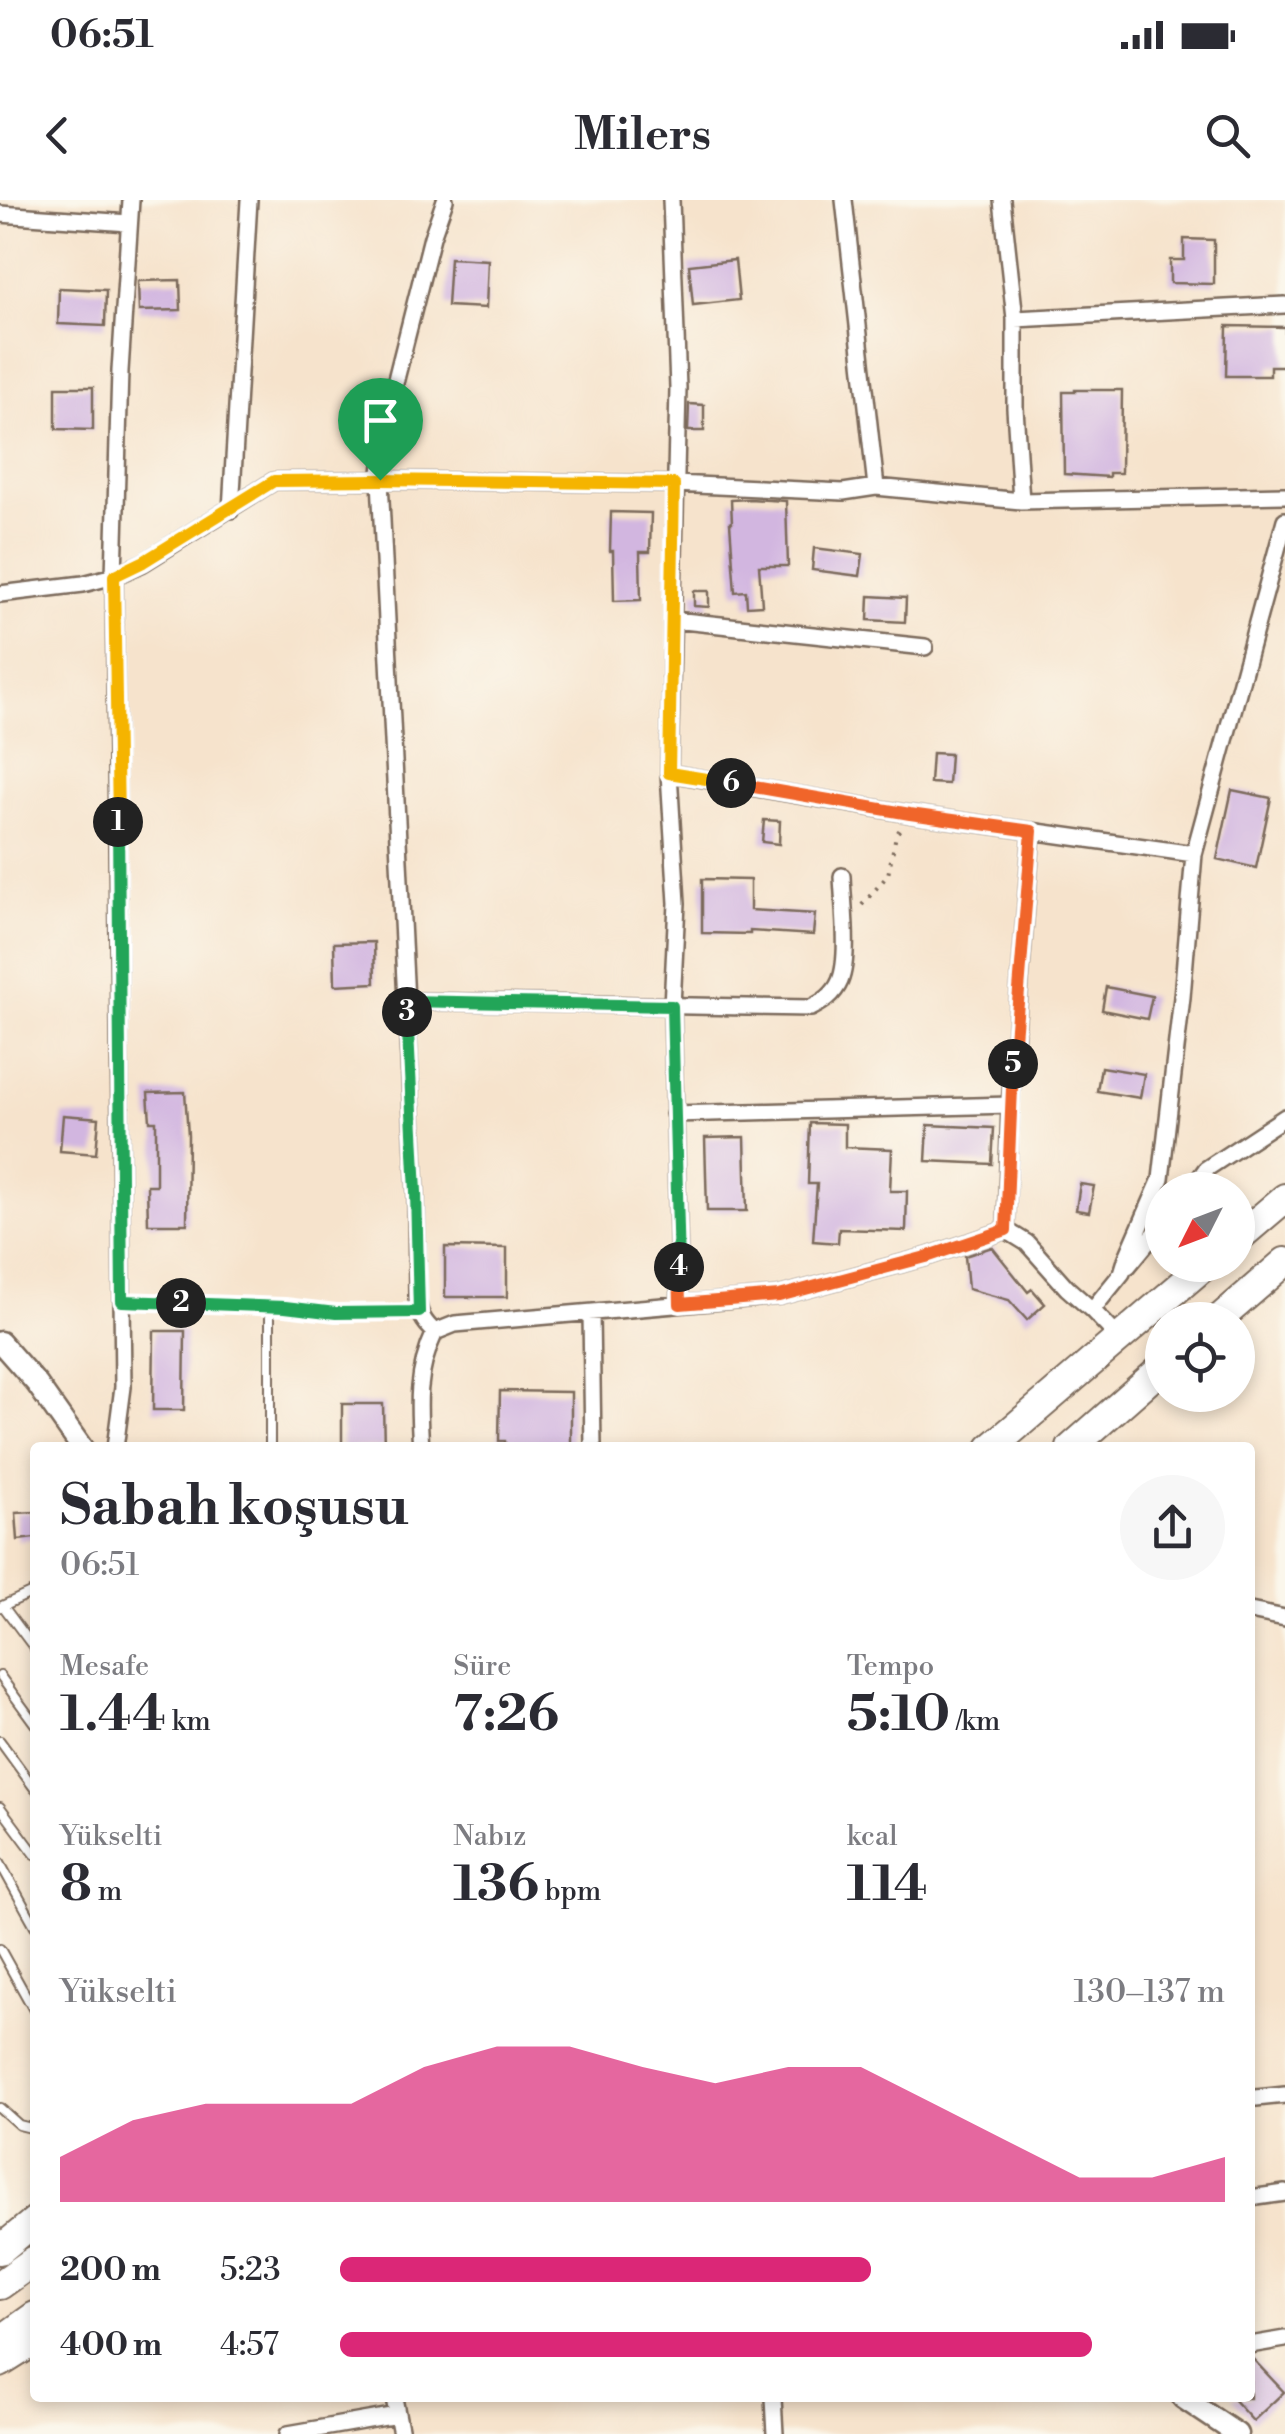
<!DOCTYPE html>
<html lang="tr">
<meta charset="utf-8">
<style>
body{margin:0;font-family:"Libre Bodoni",serif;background:#f7f7f7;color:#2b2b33;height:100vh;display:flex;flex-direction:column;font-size:38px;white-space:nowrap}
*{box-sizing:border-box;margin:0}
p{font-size:32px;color:#7c7c81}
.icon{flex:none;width:55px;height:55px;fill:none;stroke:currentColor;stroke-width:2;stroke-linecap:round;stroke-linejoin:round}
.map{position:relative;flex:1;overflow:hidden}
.sheet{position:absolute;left:30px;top:1242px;width:1225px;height:960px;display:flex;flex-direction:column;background:#fff;border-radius:10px;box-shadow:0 5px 15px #0003}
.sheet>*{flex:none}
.needle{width:65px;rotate:228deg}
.tools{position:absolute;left:1145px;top:972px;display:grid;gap:20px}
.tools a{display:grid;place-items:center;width:110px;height:110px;border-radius:50%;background:#fff;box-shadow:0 5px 15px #0003;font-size:50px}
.pin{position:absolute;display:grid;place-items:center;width:85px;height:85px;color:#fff;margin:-102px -42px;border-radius:50% 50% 50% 0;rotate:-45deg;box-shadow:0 0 10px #0007}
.pin .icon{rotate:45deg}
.km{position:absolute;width:50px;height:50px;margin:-25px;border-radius:50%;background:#222;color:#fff;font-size:28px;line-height:50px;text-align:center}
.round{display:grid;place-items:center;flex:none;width:105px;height:105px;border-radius:52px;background:#f7f7f7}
.overview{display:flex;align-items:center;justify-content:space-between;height:170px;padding:0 30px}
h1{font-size:55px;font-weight:800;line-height:75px}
.figures{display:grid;grid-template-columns:repeat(3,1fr);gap:15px;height:170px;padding:10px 30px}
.figures div{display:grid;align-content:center}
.figures b{font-size:50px;font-weight:800}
.figures small{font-size:28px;font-weight:400}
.figures p{font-size:28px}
.chart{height:280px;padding:20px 30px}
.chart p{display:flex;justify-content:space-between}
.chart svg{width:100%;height:180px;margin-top:10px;fill:#db2777;opacity:.7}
ul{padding:0 30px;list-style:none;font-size:32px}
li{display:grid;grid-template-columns:160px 120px 1fr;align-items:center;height:75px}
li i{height:25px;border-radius:12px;background:#db2777}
.status{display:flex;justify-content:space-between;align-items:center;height:70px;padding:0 50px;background:#fff;direction:ltr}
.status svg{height:28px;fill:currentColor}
header{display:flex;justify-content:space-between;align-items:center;height:130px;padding:0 30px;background:#fff;font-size:45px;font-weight:800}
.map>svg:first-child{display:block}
.building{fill:#d2b6e0}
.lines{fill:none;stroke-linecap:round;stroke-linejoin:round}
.lane-casing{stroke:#7c6b5b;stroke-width:12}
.street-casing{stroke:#7c6b5b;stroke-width:20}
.secondary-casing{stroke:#7c6b5b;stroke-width:25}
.highway-casing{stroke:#7c6b5b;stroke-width:32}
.path{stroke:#7c6b5b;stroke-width:4;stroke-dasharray:2.5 8;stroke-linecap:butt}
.lane{stroke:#fff;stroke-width:8}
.street{stroke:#fff;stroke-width:15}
.secondary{stroke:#fff;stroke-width:20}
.highway{stroke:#fff;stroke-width:28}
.split-1-casing{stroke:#fff;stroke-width:20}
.split-2-casing{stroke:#fff;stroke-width:20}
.split-3-casing{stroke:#fff;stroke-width:20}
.split-4-casing{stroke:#fff;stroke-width:20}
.split-5-casing{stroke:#fff;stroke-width:20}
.split-6-casing{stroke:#fff;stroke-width:20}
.split-7-casing{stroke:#fff;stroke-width:20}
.split-1{stroke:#f5b400;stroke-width:12}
.split-2{stroke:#22a559;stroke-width:12}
.split-3{stroke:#22a559;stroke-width:12}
.split-4{stroke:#22a559;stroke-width:12}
.split-5{stroke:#f0652b;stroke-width:12}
.split-6{stroke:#f0652b;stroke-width:12}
.split-7{stroke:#f5b400;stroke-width:12}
</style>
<div class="status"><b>06:51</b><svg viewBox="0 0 49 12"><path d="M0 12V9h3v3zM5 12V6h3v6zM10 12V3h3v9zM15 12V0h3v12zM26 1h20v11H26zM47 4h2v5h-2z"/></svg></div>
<header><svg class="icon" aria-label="back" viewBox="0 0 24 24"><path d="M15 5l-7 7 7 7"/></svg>Milers<svg class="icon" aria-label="search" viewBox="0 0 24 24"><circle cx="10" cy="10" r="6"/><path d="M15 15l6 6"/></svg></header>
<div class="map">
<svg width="1285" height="2234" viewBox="0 0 1285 2234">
<rect width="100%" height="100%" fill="#fbf7ec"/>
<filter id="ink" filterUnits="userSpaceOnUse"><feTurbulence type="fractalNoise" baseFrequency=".01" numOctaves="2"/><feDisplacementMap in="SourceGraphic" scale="20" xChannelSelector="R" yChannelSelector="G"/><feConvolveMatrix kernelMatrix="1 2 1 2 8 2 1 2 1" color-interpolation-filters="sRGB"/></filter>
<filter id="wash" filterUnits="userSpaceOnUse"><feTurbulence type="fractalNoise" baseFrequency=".0048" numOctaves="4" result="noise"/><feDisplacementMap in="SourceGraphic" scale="40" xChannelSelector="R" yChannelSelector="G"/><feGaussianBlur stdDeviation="2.25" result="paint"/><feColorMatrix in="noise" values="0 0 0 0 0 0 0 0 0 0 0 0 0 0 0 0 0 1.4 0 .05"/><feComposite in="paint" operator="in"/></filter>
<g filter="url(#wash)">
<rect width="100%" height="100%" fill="#f6e3cc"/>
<g id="blocks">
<!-- building -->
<path class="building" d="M1184,39L1214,40V84L1170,83V60H1184Z
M450,58L488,60L486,108L447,106Z
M735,60L739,100L693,105L689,65Z
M180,80L181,110L139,111L138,81Z
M59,88L106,90L105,126L58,124Z
M1227,126L1285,127V166H1270V176H1226Z
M56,187H93V230L56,229Z
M1075,190H1122L1121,273H1109V277L1064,274L1063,192H1075Z
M689,204L704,205V231H688Z
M749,299L786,301L788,366H759L762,405L747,406L746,391L735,392L730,323H732L731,300Z
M611,312L651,313L650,352H640L641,400L614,401L613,351H610Z
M814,348L863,354L860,376L812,370Z
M694,391H709V407L694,406Z
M869,396L906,398L905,422L868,420Z
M932,553L950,554L948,584L930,583Z
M1232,590L1271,598L1256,668L1217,659Z
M764,620L780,621L779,644L762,642Z
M702,679L750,680V710L815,714L813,735L750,731V734L702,733Z
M374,742L375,783L335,785L334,743Z
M1106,787L1152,796L1147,819L1102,810Z
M1101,867L1144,874L1140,898L1097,891Z
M185,892L188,935L187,1024H148L147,985H156V921H150L148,893Z
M63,915L99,918L96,954L60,951Z
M810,923L845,924V947L892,949L890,991H907L906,1031L839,1029L838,1043L813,1041L817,984H808Z
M928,925L994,928L992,964L926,961Z
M745,937L747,1011H707L705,938Z
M1080,984L1094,986L1089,1012L1076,1010Z
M445,1047L507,1048V1097H445Z
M992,1047L1028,1092L1032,1089L1045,1104L1027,1120L1009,1100L968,1089L965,1056Z
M154,1131H185L184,1210H153Z
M500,1191L571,1192V1248H505V1241H499Z
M342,1204H383L384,1248H342Z
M35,1312V1338L18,1340L16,1313Z
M1250,2156L1284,2192L1253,2221L1232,2198H1250Z"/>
</g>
</g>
<g filter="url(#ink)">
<use href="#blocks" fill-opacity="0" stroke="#7c6b5b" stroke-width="2.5"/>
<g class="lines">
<defs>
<path id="lane" d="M124,1101L285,1107L337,1113L419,1112
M270,1107V1248
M3,1406L35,1449
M0,1407L35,1391
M0,1476L35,1524
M0,1541L35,1589
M0,1607L35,1654
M0,1663L35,1726
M0,1749L35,1812
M0,1908L19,1925L35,1929"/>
<path id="street" d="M671,0L678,188L669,573L677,703L672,806L680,1104
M844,0L876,287
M1002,0L1015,119V208L1021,301
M0,14L129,23
M1015,119L1285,105
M231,310L249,0
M0,394L83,384L114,376L143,363L274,281L380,280L675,284L843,292L876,287L1021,301L1285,295
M674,420L925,447
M669,573L910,614L1194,654
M406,801L380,280L390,203L432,37L445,0
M674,914L1010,905
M1191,990L1206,969L1285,917
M1006,1030L1010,905L1032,631
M1128,1066L1162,1025
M591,1114L593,1248
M435,1132C423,1122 419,1113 417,1098L416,992L406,801L811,808C823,802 834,795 840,781C850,757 843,703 842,676
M1119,1138L1092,1110L1122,1073L1127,1057L1161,979L1182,797L1194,654L1285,320
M115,1248L123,1187L114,376L120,171L131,0
M421,1248C418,1205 416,1172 435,1132L455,1124L779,1096L926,1057L1006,1030L1027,1043L1067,1088L1092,1110
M1250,1411L1285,1418
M1256,1898L1285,1895
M1250,1998L1285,1993
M1250,2145L1285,2139
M394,2198L401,2234
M773,2198L775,2234
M288,2234L397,2215"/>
<path id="secondary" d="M0,1142L37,1184L82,1248
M1183,2198L1237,2234"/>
<path id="highway" d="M1238,1038L1285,998
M1218,1120L1285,1062
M991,1248L1205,1065
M1071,1248L1162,1168
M0,2050L35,2021
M0,2085L35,2060
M0,2141L35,2116
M0,2163L35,2141"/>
</defs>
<!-- lane casing -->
<use href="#lane" class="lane-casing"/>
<!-- street casing -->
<use href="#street" class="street-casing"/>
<!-- secondary casing -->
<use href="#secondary" class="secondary-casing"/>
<!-- highway casing -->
<use href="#highway" class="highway-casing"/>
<!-- path -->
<path class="path" d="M862,705L888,675L896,635L902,626"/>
<!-- lane -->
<use href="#lane" class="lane"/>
<!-- street -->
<use href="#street" class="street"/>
<!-- secondary -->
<use href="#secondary" class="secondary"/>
<!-- highway -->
<use href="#highway" class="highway"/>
</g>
</g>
<g class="lines" filter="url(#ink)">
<defs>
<path id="split-1" d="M118,622L114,376L143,362L274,281L380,280"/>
<path id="split-2" d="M118,622L122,1101L181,1103"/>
<path id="split-3" d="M181,1103L285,1107L336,1113L419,1112L416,992L407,812"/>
<path id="split-4" d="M407,812L406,801L672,806L679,1067"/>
<path id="split-5" d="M679,1067L680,1104L779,1096L926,1057L1006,1030L1013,864"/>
<path id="split-6" d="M731,583L910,614L1032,631L1013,864"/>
<path id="split-7" d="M380,280L674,284L669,573L731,583"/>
</defs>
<!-- split-1 casing -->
<use href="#split-1" class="split-1-casing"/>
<!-- split-2 casing -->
<use href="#split-2" class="split-2-casing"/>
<!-- split-3 casing -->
<use href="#split-3" class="split-3-casing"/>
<!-- split-4 casing -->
<use href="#split-4" class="split-4-casing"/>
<!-- split-5 casing -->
<use href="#split-5" class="split-5-casing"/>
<!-- split-6 casing -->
<use href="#split-6" class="split-6-casing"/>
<!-- split-7 casing -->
<use href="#split-7" class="split-7-casing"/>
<!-- split-1 -->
<use href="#split-1" class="split-1"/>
<!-- split-2 -->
<use href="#split-2" class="split-2"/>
<!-- split-3 -->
<use href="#split-3" class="split-3"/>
<!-- split-4 -->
<use href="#split-4" class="split-4"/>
<!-- split-5 -->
<use href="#split-5" class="split-5"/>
<!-- split-6 -->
<use href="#split-6" class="split-6"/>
<!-- split-7 -->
<use href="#split-7" class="split-7"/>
</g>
</svg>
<div class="tools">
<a><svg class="needle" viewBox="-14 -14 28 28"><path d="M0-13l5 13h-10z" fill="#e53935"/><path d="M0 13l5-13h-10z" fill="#7c7c81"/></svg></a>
<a><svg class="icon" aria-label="locate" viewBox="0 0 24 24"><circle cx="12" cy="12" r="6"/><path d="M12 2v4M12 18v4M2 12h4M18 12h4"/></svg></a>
</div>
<div class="pin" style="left:380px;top:280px;background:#1e9e55"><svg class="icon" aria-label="arrive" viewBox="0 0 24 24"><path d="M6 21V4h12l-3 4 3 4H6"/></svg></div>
<b class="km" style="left:118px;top:622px">1</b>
<b class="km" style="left:181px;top:1103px">2</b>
<b class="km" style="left:407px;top:812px">3</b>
<b class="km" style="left:679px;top:1067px">4</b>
<b class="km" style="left:1013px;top:864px">5</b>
<b class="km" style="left:731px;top:583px">6</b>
<section class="sheet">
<div class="overview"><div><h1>Sabah koşusu</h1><p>06:51</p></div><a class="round"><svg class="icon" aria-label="share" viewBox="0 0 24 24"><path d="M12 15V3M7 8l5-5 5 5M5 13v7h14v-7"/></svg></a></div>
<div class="figures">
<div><p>Mesafe</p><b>1.44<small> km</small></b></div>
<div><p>Süre</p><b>7:26</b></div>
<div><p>Tempo</p><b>5:10<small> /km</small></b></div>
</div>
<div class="figures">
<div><p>Yükselti</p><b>8<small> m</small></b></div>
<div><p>Nabız</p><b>136<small> bpm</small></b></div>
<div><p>kcal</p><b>114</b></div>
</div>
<div class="chart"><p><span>Yükselti</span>130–137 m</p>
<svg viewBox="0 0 160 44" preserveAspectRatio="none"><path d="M0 44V33L10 24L20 20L30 20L40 20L50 11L60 6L70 6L80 11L90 15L100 11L110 11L120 20L130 29L140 38L150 38L160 33V44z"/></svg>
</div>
<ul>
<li><b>200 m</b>5:23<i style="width:60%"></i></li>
<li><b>400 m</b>4:57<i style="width:85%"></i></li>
</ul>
</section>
</div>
